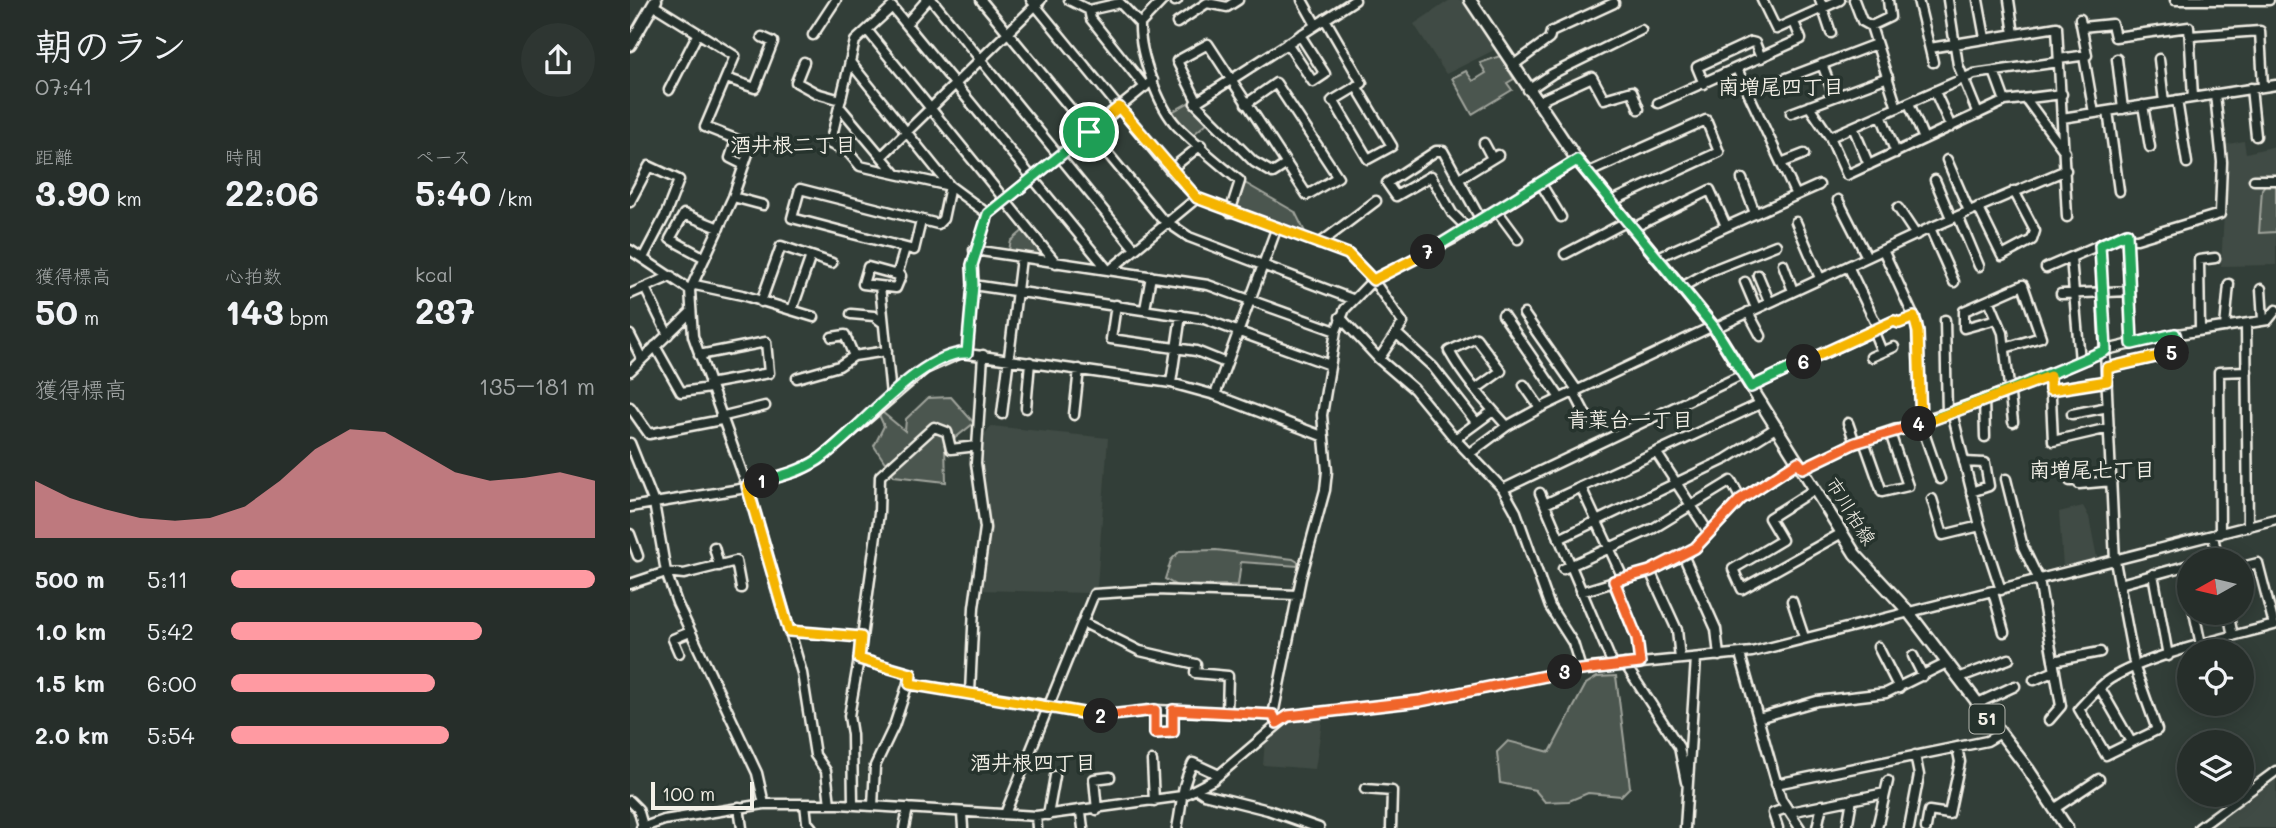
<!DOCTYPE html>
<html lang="ja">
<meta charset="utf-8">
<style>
body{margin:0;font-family:Mali,"Klee One",sans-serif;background:#2e3632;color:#f1f3f6;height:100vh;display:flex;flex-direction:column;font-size:26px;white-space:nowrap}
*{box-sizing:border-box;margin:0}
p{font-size:23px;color:#a4a8a8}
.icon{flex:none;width:38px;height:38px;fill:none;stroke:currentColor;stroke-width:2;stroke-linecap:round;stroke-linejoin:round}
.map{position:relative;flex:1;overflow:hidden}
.panel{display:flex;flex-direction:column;background:#262e2a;width:630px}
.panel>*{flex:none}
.needle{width:46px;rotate:262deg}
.fabs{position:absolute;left:1547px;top:548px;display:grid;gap:14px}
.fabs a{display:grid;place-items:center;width:77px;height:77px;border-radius:50%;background:#262e2a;box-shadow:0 4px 18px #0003,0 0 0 2px #424a47;font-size:35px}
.scale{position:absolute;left:21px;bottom:18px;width:103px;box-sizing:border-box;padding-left:7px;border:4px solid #f4f1e8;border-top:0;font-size:19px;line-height:24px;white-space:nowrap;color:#f4f1e8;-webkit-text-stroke:5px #26332d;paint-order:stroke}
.pin{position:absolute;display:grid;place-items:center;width:60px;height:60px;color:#fff;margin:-30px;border:4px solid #fff;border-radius:50%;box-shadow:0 2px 7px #0007}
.km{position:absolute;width:35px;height:35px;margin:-18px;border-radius:50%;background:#222;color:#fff;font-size:19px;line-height:35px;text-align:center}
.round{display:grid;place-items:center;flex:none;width:74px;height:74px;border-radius:37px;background:#2e3632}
.summary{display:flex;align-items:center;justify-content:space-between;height:119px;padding:0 35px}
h1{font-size:38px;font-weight:700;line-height:52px}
.figures{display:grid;grid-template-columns:repeat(3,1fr);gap:10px;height:119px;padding:7px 35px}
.figures div{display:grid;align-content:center}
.figures b{font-size:35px;font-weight:700}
.figures small{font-size:19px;font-weight:400}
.figures p{font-size:19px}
.chart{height:196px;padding:14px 35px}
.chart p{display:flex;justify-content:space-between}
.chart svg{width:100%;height:126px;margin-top:7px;fill:#ff9aa2;opacity:.7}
ul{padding:0 35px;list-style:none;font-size:23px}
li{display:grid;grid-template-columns:112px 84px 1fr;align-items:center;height:52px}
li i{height:18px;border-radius:9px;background:#ff9aa2}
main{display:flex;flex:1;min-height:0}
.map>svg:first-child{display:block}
.built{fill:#404b44}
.green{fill:#4c564f;stroke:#a0a49c;stroke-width:2}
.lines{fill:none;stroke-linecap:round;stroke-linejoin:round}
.minor-casing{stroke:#f4f1e8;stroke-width:13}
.major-casing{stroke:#f4f1e8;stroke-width:15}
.minor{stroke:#26332d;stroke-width:8}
.major{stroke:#26332d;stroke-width:10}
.split-1-casing{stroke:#fff;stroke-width:14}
.split-2-casing{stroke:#fff;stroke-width:14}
.split-3-casing{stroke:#fff;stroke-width:14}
.split-4-casing{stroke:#fff;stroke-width:14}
.split-5-casing{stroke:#fff;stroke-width:14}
.split-6-casing{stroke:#fff;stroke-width:14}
.split-7-casing{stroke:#fff;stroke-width:14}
.split-8-casing{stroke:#fff;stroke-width:14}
.split-1{stroke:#22a559;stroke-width:9}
.split-2{stroke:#f5b400;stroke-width:9}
.split-3{stroke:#f0652b;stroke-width:9}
.split-4{stroke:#f0652b;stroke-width:9}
.split-5{stroke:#22a559;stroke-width:9}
.split-6{stroke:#f5b400;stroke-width:9}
.split-7{stroke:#22a559;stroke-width:9}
.split-8{stroke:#f5b400;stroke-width:9}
.labels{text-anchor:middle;stroke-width:7;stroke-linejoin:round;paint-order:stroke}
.shield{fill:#26332d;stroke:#b6b8b0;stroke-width:2}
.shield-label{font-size:18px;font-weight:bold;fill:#f4f1e8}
.street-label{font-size:19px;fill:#f4f1e8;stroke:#26332d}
.neighbourhood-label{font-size:21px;font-weight:bold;fill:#f4f1e8;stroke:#26332d}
</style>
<main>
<section class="panel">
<div class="summary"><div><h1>朝のラン</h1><p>07:41</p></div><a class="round"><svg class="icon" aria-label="share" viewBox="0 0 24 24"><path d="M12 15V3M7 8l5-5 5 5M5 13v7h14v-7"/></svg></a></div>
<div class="figures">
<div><p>距離</p><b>3.90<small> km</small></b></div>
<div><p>時間</p><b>22:06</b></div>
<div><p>ペース</p><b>5:40<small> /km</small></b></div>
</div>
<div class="figures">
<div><p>獲得標高</p><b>50<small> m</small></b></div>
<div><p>心拍数</p><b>143<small> bpm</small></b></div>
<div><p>kcal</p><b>237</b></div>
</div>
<div class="chart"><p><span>獲得標高</span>135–181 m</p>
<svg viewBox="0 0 160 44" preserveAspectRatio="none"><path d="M0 44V24L10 30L20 34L30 37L40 38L50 37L60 33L70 24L80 13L90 6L100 7L110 14L120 21L130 24L140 23L150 21L160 24V44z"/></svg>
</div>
<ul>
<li><b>500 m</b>5:11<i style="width:100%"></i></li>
<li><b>1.0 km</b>5:42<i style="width:69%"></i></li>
<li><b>1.5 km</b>6:00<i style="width:56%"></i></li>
<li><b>2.0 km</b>5:54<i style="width:60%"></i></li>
</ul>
</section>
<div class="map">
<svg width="1646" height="828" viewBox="0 0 1646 828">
<rect width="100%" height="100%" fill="#323e38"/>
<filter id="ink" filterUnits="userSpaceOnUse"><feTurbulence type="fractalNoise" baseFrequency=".0143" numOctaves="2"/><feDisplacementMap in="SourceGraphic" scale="14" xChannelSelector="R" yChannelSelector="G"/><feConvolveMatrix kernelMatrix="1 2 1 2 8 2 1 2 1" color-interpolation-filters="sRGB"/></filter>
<g filter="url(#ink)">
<!-- built -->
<path class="built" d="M820,0H834L866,49L816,74L784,24Z
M1614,141L1616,153L1646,146V265L1591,266L1596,178L1593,145Z
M361,426L478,438L467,586L457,593L348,590L358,522L349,457L350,440Z
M1453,506L1459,517L1467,558L1433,567L1429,512Z
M693,716L685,769L633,765L635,740L655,723Z
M1646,777V828H1577L1618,798Z"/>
<!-- green -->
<path class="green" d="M870,56L884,79L877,83L882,90L842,114L822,78L836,71L843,81L856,73L850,63Z
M558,103L577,123L564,134L550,124L542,112Z
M615,183L665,212L677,236L604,209Z
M1646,184V232L1629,233L1632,189L1635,185Z
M396,228L418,260L378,254L381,241Z
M321,397L344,423L315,446L316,482L264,476L244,446L254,426L249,415L252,412L275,431L276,419L298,398Z
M586,550L663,559L668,562V566L611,562L608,585L547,586L535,579L541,560L550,551Z
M986,676L1000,787L991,796L958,793L939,801L915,802L905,790L870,783L867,752L878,741L920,752L956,684L967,677Z"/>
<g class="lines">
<defs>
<path id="minor" d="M302,0L505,249
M351,0L531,218L559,237L722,299
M401,0L540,170L567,198L718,254L743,280L773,323L749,359
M439,0L459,10L461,19L515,87
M533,0L510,24C509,52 528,107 548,127C567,146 589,164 610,181L600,212
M672,0L686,25
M1132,0L1146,29L1210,0
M1190,0L1201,33
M1224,0L1232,21L1241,26L1260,17L1258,0
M1288,0L1303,62
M1318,0L1328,65L1348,114
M1348,0L1355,38
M1379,0L1384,34
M1545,0H1639
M545,1L547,0
M23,5L105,56L75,127L121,145L103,197L60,290L63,336L121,497L172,673L185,755L196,771L200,804
M459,10L490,3L510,24
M695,19L732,83L702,101
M547,23L577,3L597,7L608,0
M276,24L297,0
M1241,26L1267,108
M1452,27L1482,24L1485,37L1559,27L1563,97
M237,30L426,263
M183,35L206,0
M1560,36L1630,31L1633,87
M657,43L683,82L695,74L670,35
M1300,48L1427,27L1437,217
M1454,56L1464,113
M1429,59L1457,55L1450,19
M1487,59L1493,109
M1529,59L1534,102
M174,62L166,82L186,93L211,100
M220,62L320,186L313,219L308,224L170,189L162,218L284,250L291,221
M1192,64L1204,96
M882,66L919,39L921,32L984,3
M1107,69L1166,195
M1364,71L1375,101
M96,78L125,88L143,42L132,37
M1146,82L1246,44
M1074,84L1067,67L1121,42L1125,43L1131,58
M1621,88L1626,136
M39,90L68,33
M898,90L922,74L1011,30
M1305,92L1321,127
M1396,99L1435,152
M703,100L738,159L762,146L726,86
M1547,100L1557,163
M567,101L547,61L578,44L677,195L708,177L646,83L616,104
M907,102L962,77L974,99L1002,91L1009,109
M1028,103L1171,39L1164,22
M1279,103L1294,139
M1513,105L1520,147
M209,106L266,174
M1179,106L1200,137L1217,175L1375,101L1432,94
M1478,111L1489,191
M1161,113L1258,77
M1251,115L1266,153
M1432,118L1646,85
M1223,127L1239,165
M1200,137L1344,74L1429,62
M106,140L100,158L114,165
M854,143L862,158
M252,156L411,0
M1317,160L1339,211
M1151,163L1174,154
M657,164L643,173L624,162L565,103L725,0
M540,170L571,145
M957,173L1076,120L1089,152L980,202
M829,179L868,155
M1112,179L1125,213
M1305,180L1321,218
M1624,180H1646
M911,184L931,217
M103,197L133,205
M1208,200L1237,257
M0,202L19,166L49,180L35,216L13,258
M1348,207L1372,256L1402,240L1405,231L1384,191
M1268,208L1286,235
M868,212L888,239
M358,214L320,186L230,166L219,153L200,144L225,41L262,7L478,270
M1328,216L1349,266
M1166,222L1190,278
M1300,228L1324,282
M1001,229L1080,190L1096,226
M839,230L822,213L801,176L766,196L757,183L806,151H813L852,222
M1497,239L1502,344
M689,244L746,201
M1470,245L1485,561L1505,668L1527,730L1476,755L1449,709C1459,699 1469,686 1480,679C1520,654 1597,638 1644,625L1628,563L1612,567
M0,250L60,290
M344,250L578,285L706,331
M1253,250L1287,324L1291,424L1310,479
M935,254L996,222
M75,258L40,239L54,214L89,228
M1026,258L1189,185
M1441,258L1450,361
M1153,264L1163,291
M1218,266L1248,328
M238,267L271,276L266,288L233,284Z
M1416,268L1497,233V239H1507L1590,214L1592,162L1585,94
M480,270L567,198
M267,275L275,248
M1128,275L1139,301
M1115,282L1126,308
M65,285L112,295L184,317
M343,285L574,319L700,365
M250,286L261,395
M1052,287L1080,271L1146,245
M15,288L38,335
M1631,289L1633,320
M0,294L41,276
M1431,294L1499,291
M1359,300L1373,333L1383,422
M131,302L151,246L202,263
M486,305L481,339L566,351L596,363
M515,309L521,276
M162,310L181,256
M1118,312L1131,336
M221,314L244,316L252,322
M894,314L947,390
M873,315L930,398
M710,317L749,359L784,389L825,439L873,489L886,512L920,607L943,643L951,669
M1367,319L1334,328V311L1393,285L1411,337L1375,348
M1315,320L1317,414
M1616,324L1618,527
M1595,327L1599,284
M1085,328L1300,228L1436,170
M1243,330L1252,352
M1570,330L1569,260L1585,258
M766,333L803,367L846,422
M0,335L12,359
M202,337L215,335L224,356
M25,346L51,392L80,388
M337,353L343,285L342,265L358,214L523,80
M69,355L136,342L139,373L79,384
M1241,357L1264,347
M1477,368L1550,352L1545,334
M0,371L61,312
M1420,376L1423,441L1479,428
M167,378L209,366L224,356L257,351
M541,383L551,315
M894,385L910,408
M1121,387L1264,321L1269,323L1285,317
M846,389L871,371L846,338L819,351C834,378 856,403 877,426
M1420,390L1477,381
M944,392L958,419
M585,395L647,227
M1354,399L1355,437
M0,407L19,434L91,420
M396,408L400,362
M1322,412L1350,526L1371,590
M372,414L391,258
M1442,414L1478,407
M444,415L449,369
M90,417L135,406
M1218,423L1225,443
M825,439L863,411
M1234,441L1252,492L1278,486L1260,433
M0,443L24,503L36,572L47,603L127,773L134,804
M1026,452L1079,533
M839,454L877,426L910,408L1083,326
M1334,462L1355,463L1359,486L1341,492
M1173,468L1225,443L1381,391L1476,350L1535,336L1638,320L1646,310
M1376,479L1393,547L1409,580L1431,706L1419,720
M1440,481L1449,480V484L1482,481
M951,487L993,578
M873,489L1114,374
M1185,489L1139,518L1152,540L1103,569L1112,589L1212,533
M910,493L983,665
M1302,499L1313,535L1350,526
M915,504L1132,403
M0,507L110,489L170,470L190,459L295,369L331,353L541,383L585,395L692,436
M0,534L8,556
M1590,534L1589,372L1617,371
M1583,536L1588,560
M929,539L1096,459L1147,427
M84,547L89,566
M1053,555L1086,629L1089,656
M1555,566L1559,586
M933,569L1024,528L1101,481L1111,499
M1020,571L1047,630L1050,659
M1523,574L1538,656
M983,581L1007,638L1010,663
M0,584L36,572L54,574L106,561L111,588
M1490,584L1559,565
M951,592L1020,571L1053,555L1065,548L1111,499L1168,462
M1363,592L1374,632
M1162,601L1174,637
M1564,612L1571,645
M1598,612L1603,636
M454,623L510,651L566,664L565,673L598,676L597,712
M159,631L231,637
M1248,647L1269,688
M49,653L43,639L60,632
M1110,654L1151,799L1170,828
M1283,656L1293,676
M1423,661L1470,652
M995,664L1049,747L1056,782
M1328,678L1379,659
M1404,680L1425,671
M280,684L421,706L466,717L525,710L643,715
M1470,688L1501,742
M340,693L344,607L355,528L346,463L353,355
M1346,704L1385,686
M525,710V733L543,732V710
M1128,718L1187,701L1256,693L1317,663
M647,723L643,715L671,578L695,490L697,471L692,415L706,331L715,309L743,280L825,238L947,160
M522,761L524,801
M1146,784L1357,741L1369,734
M735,789L762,791L761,828
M568,790L574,794L638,810L689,828
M0,801L8,809L13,826
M175,804L177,822L182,828
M223,804L222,735L219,716L229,659
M243,806L245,766L264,726L281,674L229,659L249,513L250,476L304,427L317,432L321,449L347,446
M109,807L112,828
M1424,809L1469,779
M467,810L464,779L480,777
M451,812L453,828
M1160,812L1255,793
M332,813L333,828
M375,814L464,594L525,590L668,595
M418,815L425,776
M406,816L407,828
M11,828L34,820L134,804H209L406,816L552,796L583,780L658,716L790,701L951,669L1122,652L1646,519
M274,828L278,808
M547,828C553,801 550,788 563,763L589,775
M1055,828L1066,658
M1148,828L1143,813L1157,808
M1187,828L1192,805
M1217,828L1222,799
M1247,828L1258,781
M1279,828L1289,775L1285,755
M1296,828L1299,811L1319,814L1330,762L1327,747
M1569,828L1646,771"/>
<path id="major" d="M840,0L947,160L1083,326L1225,554L1277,610L1398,769L1437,828
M0,45L26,0"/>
</defs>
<!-- minor casing -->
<use href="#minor" class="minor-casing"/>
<!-- major casing -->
<use href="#major" class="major-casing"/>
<!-- minor -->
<use href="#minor" class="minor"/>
<!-- major -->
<use href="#major" class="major"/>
</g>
</g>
<g class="lines" filter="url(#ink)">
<defs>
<path id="split-1" d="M132,481C152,476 171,471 188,460C225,435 292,350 337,353L343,285L342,265L358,214L459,132"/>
<path id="split-2" d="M132,481L117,486L159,631L231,637L229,659L281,674L280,684L471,716"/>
<path id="split-3" d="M471,716L525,710V733L543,732V710L643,715L647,723L658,716L790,701L935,672"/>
<path id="split-4" d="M935,672L1010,663L1007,638L984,581L1020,571L1065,548L1111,499L1168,462L1173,468L1225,443L1289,424"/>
<path id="split-5" d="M1289,424C1352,402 1414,377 1476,350L1470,245L1497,233L1502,344L1545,334L1550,352L1542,353"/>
<path id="split-6" d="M1174,362L1264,321L1269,323L1284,317L1288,332L1291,424L1420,376V390L1477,381V368L1542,353"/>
<path id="split-7" d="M798,252L947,160L1083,326L1121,387L1174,362"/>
<path id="split-8" d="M459,132L489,107L567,198L718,254L743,280L798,252"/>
</defs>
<!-- split-1 casing -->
<use href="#split-1" class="split-1-casing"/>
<!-- split-2 casing -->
<use href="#split-2" class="split-2-casing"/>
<!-- split-3 casing -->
<use href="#split-3" class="split-3-casing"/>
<!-- split-4 casing -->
<use href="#split-4" class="split-4-casing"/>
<!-- split-5 casing -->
<use href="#split-5" class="split-5-casing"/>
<!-- split-6 casing -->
<use href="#split-6" class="split-6-casing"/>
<!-- split-7 casing -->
<use href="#split-7" class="split-7-casing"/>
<!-- split-8 casing -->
<use href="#split-8" class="split-8-casing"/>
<!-- split-1 -->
<use href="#split-1" class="split-1"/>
<!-- split-2 -->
<use href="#split-2" class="split-2"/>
<!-- split-3 -->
<use href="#split-3" class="split-3"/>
<!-- split-4 -->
<use href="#split-4" class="split-4"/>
<!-- split-5 -->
<use href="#split-5" class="split-5"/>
<!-- split-6 -->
<use href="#split-6" class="split-6"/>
<!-- split-7 -->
<use href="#split-7" class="split-7"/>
<!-- split-8 -->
<use href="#split-8" class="split-8"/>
</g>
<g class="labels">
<!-- shield labels -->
<rect class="shield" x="1339.5" y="704.5" width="35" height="29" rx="5"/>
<g class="shield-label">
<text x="1357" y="725">51</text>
</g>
<!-- street labels -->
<g class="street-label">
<text transform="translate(1221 511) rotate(58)" y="7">市川柏線</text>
</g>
<!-- neighbourhood labels -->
<g class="neighbourhood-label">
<text x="1151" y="94">南増尾四丁目</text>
<text x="163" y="152">酒井根二丁目</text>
<text x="1000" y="427">青葉台一丁目</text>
<text x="1462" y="477">南増尾七丁目</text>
<text x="403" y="770">酒井根四丁目</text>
</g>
</g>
</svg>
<div class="fabs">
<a><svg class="needle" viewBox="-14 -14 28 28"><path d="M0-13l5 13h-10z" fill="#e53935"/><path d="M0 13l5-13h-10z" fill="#a4a8a8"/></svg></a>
<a><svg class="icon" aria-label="locate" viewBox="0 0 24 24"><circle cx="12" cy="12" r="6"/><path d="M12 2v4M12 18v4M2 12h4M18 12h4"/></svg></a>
<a><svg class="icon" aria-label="layers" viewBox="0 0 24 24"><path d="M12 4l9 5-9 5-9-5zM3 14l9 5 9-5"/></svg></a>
</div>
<div class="scale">100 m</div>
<div class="pin" style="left:459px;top:132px;background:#1e9e55"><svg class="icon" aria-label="arrive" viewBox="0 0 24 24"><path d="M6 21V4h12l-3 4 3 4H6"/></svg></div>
<b class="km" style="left:132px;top:481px">1</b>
<b class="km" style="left:471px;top:716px">2</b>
<b class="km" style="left:935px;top:672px">3</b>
<b class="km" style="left:1289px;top:424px">4</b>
<b class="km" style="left:1542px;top:353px">5</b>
<b class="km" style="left:1174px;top:362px">6</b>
<b class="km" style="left:798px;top:252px">7</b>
</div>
</main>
